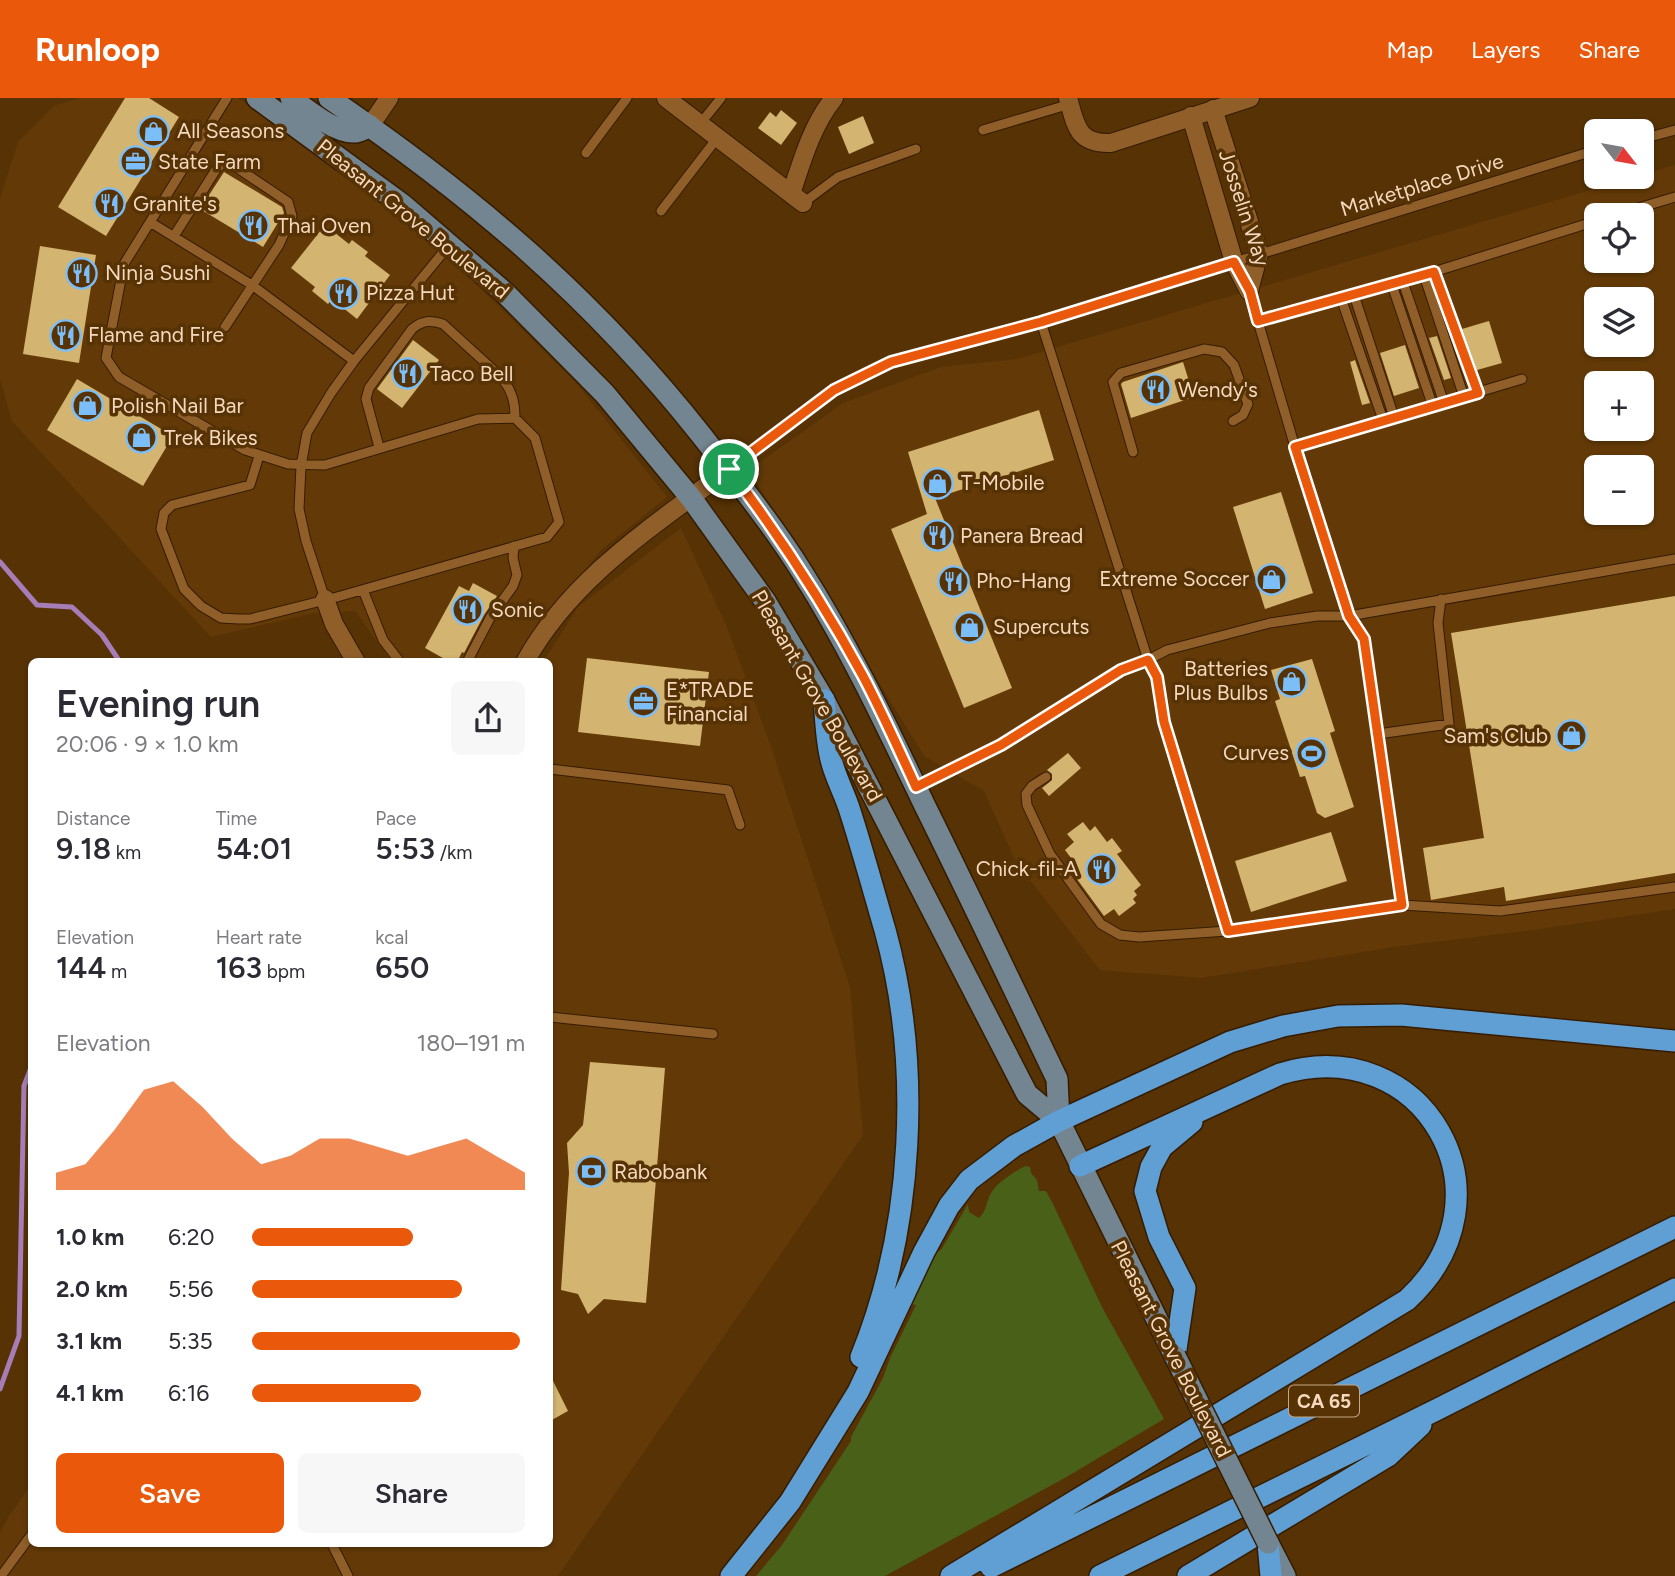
<!DOCTYPE html>
<meta charset="utf-8">
<style>
body{margin:0;font-family:Figtree,sans-serif;background:#f7f7f7;color:#2b2b33;height:100vh;display:flex;flex-direction:column;font-size:26px;white-space:nowrap}
*{box-sizing:border-box;margin:0}
p{font-size:23px;color:#7c7c81}
.icon{flex:none;width:38px;height:38px;fill:none;stroke:currentColor;stroke-width:2;stroke-linecap:round;stroke-linejoin:round}
.map{position:relative;flex:1;overflow:hidden}
.drawer{position:absolute;left:28px;top:560px;width:525px;height:889px;display:flex;flex-direction:column;background:#fff;border-radius:10px;box-shadow:0 2px 5px #0004}
.drawer>*{flex:none}
.needle{width:46px;rotate:121deg}
.buttons{position:absolute;left:1584px;top:21px;display:grid;gap:14px}
.buttons a{display:grid;place-items:center;width:70px;height:70px;border-radius:10px;background:#fff;box-shadow:0 2px 5px #0004;font-size:35px}
.pin{position:absolute;display:grid;place-items:center;width:60px;height:60px;color:#fff;margin:-30px;border:4px solid #fff;border-radius:50%;box-shadow:0 2px 7px #0007}
.round{display:grid;place-items:center;flex:none;width:74px;height:74px;border-radius:10px;background:#f7f7f7}
.summary{display:flex;align-items:center;justify-content:space-between;height:119px;padding:0 28px}
h1{font-size:38px;font-weight:600;line-height:52px}
.metrics{display:grid;grid-template-columns:repeat(3,1fr);gap:10px;height:119px;padding:7px 28px}
.metrics div{display:grid;align-content:center}
.metrics b{font-size:30px;font-weight:600}
.metrics small{font-size:19px;font-weight:400}
.metrics p{font-size:19px}
.chart{height:196px;padding:14px 28px}
.chart p{display:flex;justify-content:space-between}
.chart svg{width:100%;height:126px;margin-top:7px;fill:#ea580c;opacity:.7}
.primary-button{display:flex;gap:14px;margin-top:auto;padding:14px 28px}
.primary-button a{flex:1;height:80px;border-radius:10px;background:#ea580c;color:#fff;font-size:28px;font-weight:600;line-height:80px;text-align:center}
.primary-button a+a{background:#f7f7f7;color:#2b2b33}
ul{padding:0 28px;list-style:none;font-size:23px}
li{display:grid;grid-template-columns:112px 84px 1fr;align-items:center;height:52px}
li i{height:18px;border-radius:9px;background:#ea580c}
header{display:flex;align-items:center;gap:42px;box-sizing:border-box;height:98px;padding:0 35px;background:#ea580c;color:#fff}
header strong{font-size:33px}
nav{display:flex;gap:38px;margin-inline-start:auto;font-size:24px}
.map>svg:first-child{display:block}
.built{fill:#633a07;fill-rule:evenodd}
.green{fill:#496019}
.lines{fill:none;stroke-linecap:round;stroke-linejoin:round}
.stream{stroke:#a77db7;stroke-width:5}
.building{fill:#d3b470}
.lane-casing{stroke:#351c00;stroke-width:11}
.street-casing{stroke:#351c00;stroke-width:20}
.primary-casing{stroke:#351c00;stroke-width:24}
.highway-casing{stroke:#351c00;stroke-width:24}
.lane{stroke:#8f5e29;stroke-width:9}
.street{stroke:#8f5e29;stroke-width:18}
.primary{stroke:#738590;stroke-width:21}
.highway{stroke:#609fd4;stroke-width:21}
.primary-bridge-casing{stroke:#351c00;stroke-width:24;stroke-linecap:butt}
.primary-bridge{stroke:#738590;stroke-width:21}
.route-casing{stroke:#fff;stroke-width:14}
.route{stroke:#ea580c;stroke-width:9}
.labels{text-anchor:middle;stroke-width:7;stroke-linejoin:round;paint-order:stroke}
.shield{fill:#563205;stroke:#c5a786;stroke-width:2}
.shield-label{font-size:19px;font-weight:bold;fill:#f4d9be}
.poi-label{font-size:21px;fill:#f4d9be;stroke:#563205;text-anchor:start}
.street-label{font-size:21px;fill:#f4d9be;stroke:#563205}
</style>
<header>
<strong>Runloop</strong>
<nav><a>Map</a><a>Layers</a><a>Share</a></nav>
</header>
<div class="map">
<svg width="1675" height="1478" viewBox="0 0 1675 1478">
<rect width="100%" height="100%" fill="#563205"/>
<!-- built -->
<path class="built" d="M80,0H237L283,29L451,161L577,286L667,399L600,453L512,563H391L355,513L314,515L211,539L12,323L0,281V100L18,44L54,8Z
M1675,67V811L1540,831L1394,849L1201,880L1100,872L1016,764L984,693L924,658L749,372L843,305L941,269L1017,261ZM1596,117H1642V163H1596ZM1596,201H1642V247H1596ZM1596,285H1642V331H1596ZM1596,369H1642V415H1596Z
M681,430L727,529L770,646L850,889L863,1037L558,1478H0V1435L9,1418L31,1387L32,1446H550V564L544,563L578,509Z"/>
<!-- green -->
<path class="green" d="M1025,1068L1030,1069L1031,1075L1037,1082L1039,1093H1046L1053,1106L1102,1209L1164,1321L1063,1381L885,1478H756L782,1447L851,1343V1339L883,1280L890,1260L916,1207L911,1206L936,1154L941,1152L968,1106L969,1114L979,1120C986,1113 986,1107 989,1099C995,1085 1013,1075 1025,1068Z"/>
<g class="lines">
<!-- stream -->
<path class="stream" d="M0,464L37,507L72,509L102,537L120,564
M0,1291L19,1238L24,988L32,967"/>
</g>
<!-- building -->
<path class="building" d="M125,0H149L179,19L106,138L58,109Z
M781,12L797,25L781,47L758,30L770,14L776,19Z
M863,18L874,45L849,56L838,29Z
M224,74L282,109L284,115L263,149L200,111Z
M325,127L349,146L352,142L368,154L365,158L390,177L357,221L332,201L328,206L312,193L315,189L291,170Z
M40,148L96,157L79,265L23,256Z
M1489,223L1502,265L1477,272L1462,231Z
M1437,238L1451,280L1444,282L1429,240Z
M413,242L439,262L402,310L377,291Z
M1405,247L1419,290L1394,298L1380,255Z
M1355,262L1370,305L1362,307L1350,264Z
M1183,264L1194,299L1131,320L1121,286L1123,284Z
M77,281L173,338L143,388L47,332Z
M1039,312L1054,362L935,400L1012,590L964,610L891,431L927,416L908,354Z
M1281,394L1313,495L1265,511L1233,409Z
M473,485L497,498L484,517L464,555L462,554L457,564H450L425,550L459,488L469,493Z
M1675,498V775L1506,803L1504,789L1431,802L1423,750L1484,740L1451,535Z
M587,560L709,574L700,648L578,634Z
M1312,561L1335,633L1330,635L1354,709L1325,720L1317,715L1305,678L1300,679L1275,603L1280,601L1271,572Z
M1068,655L1081,670L1049,698L1042,690L1052,682V676L1047,672Z
M1083,724L1090,733L1095,728L1107,744L1112,740L1122,753L1117,756L1141,787L1134,793L1137,797L1133,801L1136,805L1119,818L1114,811L1104,818L1071,773L1077,768L1065,752L1074,744L1067,736Z
M1331,734L1347,783L1251,814L1235,763Z
M590,964L665,970L646,1205L604,1201L588,1216L578,1196L561,1192L569,1075L567,1045L583,1027Z
M550,1277L568,1313L550,1323Z"/>
<g class="lines">
<defs>
<path id="lane" d="M227,0L124,166L106,260L119,279L245,352L288,366L325,367L478,321L515,320L535,340L559,424L547,439L337,499L250,521H239L221,520L201,508L184,491L161,431L164,415L172,407L250,387L259,358
M700,26L721,0
M983,32L1070,6
M1642,41L1675,32
M586,55L627,0
M803,105L838,79L916,51
M661,113L718,39
M1615,117L1675,99
M150,124L252,187L354,263
M174,138L217,70L224,65L233,67L288,104L292,118L279,147L225,229
M1434,174L1478,295
M1424,177L1464,299
M1403,184L1444,305
M1392,187L1433,309
M1249,193L1295,349L1349,518L1364,541L1402,807
M1354,197L1394,319
M1341,200L1383,322
M1258,223L1392,187L1596,123
M1041,224L1148,562L1157,579L1164,624L1228,833
M379,349L366,301L369,290L412,231C423,222 430,222 443,226L501,279C512,292 515,304 515,320
M1295,349L1522,281
M1133,354L1113,284L1121,275L1204,251L1222,254L1234,267L1248,306L1243,317L1233,323
M729,371L834,292L891,264L1041,224L1596,52
M363,492L383,542L400,564
M325,501L306,443L299,411L301,368L307,335L331,295L354,263L450,146
M467,564L490,520L513,488L517,477L513,460L514,448
M1378,636L1449,626L1438,525L1441,501
M550,671L728,692L740,727
M1046,679L1032,688L1026,696L1027,707L1050,756L1101,826L1120,837L1139,839L1228,833L1402,807L1500,813L1675,789
M916,689L1001,647L1121,572L1148,562L1167,552L1270,525L1317,518H1349L1675,461
M550,919L713,936
M332,1446L348,1478
M1,1478L32,1436"/>
<path id="street" d="M666,0L803,105
M1068,0C1076,28 1077,46 1111,45L1250,0
M1213,11L1259,155L1249,193
M1191,18L1234,164L1249,193
M370,28L389,0
M791,96C802,63 812,27 834,0
M325,501L334,526L356,564
M525,564C572,479 654,428 729,371"/>
<path id="primary" d="M257,0L403,107L504,194L605,296L691,400L765,503L824,602L1027,996L1059,1023
M291,0C306,11 336,36 355,34C360,34 365,30 370,28
M329,0C474,99 593,200 702,338C737,383 772,426 802,474C849,548 886,627 924,706C969,797 1013,889 1057,981L1059,1023L1175,1258
M1268,1445L1285,1478"/>
<path id="highway" d="M824,602C826,622 826,645 832,665C836,680 844,695 849,710C862,750 873,791 885,832C922,966 914,1129 861,1259
M1175,1258L1185,1190L1159,1139L1145,1093L1151,1069L1162,1049L1192,1024
M1268,1445L1271,1478
M991,1469L1675,1129
M731,1478L790,1404L858,1294L924,1154L949,1108L969,1082L1014,1048L1059,1023L1230,944L1283,928L1338,918L1401,917L1675,943
M951,1478L1407,1202C1519,1099 1424,932 1280,976L1080,1068
M1100,1478L1436,1312L1675,1191
M1188,1478L1388,1358L1421,1327"/>
</defs>
<!-- lane casing -->
<use href="#lane" class="lane-casing"/>
<!-- street casing -->
<use href="#street" class="street-casing"/>
<!-- primary casing -->
<use href="#primary" class="primary-casing"/>
<!-- highway casing -->
<use href="#highway" class="highway-casing"/>
<!-- lane -->
<use href="#lane" class="lane"/>
<!-- street -->
<use href="#street" class="street"/>
<!-- primary -->
<use href="#primary" class="primary"/>
<!-- highway -->
<use href="#highway" class="highway"/>
<defs>
<path id="primary-bridge" d="M1175,1258L1268,1445"/>
</defs>
<!-- primary-bridge casing -->
<use href="#primary-bridge" class="primary-bridge-casing"/>
<!-- primary-bridge -->
<use href="#primary-bridge" class="primary-bridge"/>
</g>
<g class="lines">
<defs>
<path id="route" d="M1234,164L1250,193L1258,223L1434,174L1478,295L1295,349L1349,518L1364,541L1402,807L1228,833L1164,624L1157,579L1148,562L1121,572L1001,647L916,689C899,652 882,614 863,578C824,506 779,437 729,371L834,292L891,264L1041,224Z"/>
</defs>
<!-- route casing -->
<use href="#route" class="route-casing"/>
<!-- route -->
<use href="#route" class="route"/>
</g>
<!-- icons -->
<defs>
<symbol id="shop-ring" viewBox="-11 -11 22 22"><circle r="9.5" fill="#563205" stroke="#7bbef8" stroke-width="1.5"/><path d="M-5-2.5h2.3a2.7 3.5 0 0 1 5.4 0H5L5.5 6h-11ZM-1.5-2.5h3a1.5 2.3 0 0 0-3 0Z" fill="#7bbef8"/></symbol>
<symbol id="office-ring" viewBox="-11 -11 22 22"><circle r="9.5" fill="#563205" stroke="#7bbef8" stroke-width="1.5"/><path d="M-6-3h4V-5.5h4V-3h4V5H-6ZM-1-4.5V-3h2v-1.5ZM-6 0V1H6V0Z" fill="#7bbef8"/></symbol>
<symbol id="restaurant-ring" viewBox="-11 -11 22 22"><circle r="9.5" fill="#563205" stroke="#7bbef8" stroke-width="1.5"/><path d="M-5-6h1v4h1v-4h1v4h1v-4h1v5L-1.5 .5V6h-2V.5L-5-1ZM5-6V6H3V1.5H1.5Q1.5-4 5-6Z" fill="#7bbef8"/></symbol>
<symbol id="stadium-ring" viewBox="-11 -11 22 22"><circle r="9.5" fill="#563205" stroke="#7bbef8" stroke-width="1.5"/><path d="M0-5a6.5 5 0 1 0 0 10a6.5 5 0 1 0 0-10ZM-3.5-1.8h7v3.6h-7Z" fill="#7bbef8"/></symbol>
<symbol id="bank-ring" viewBox="-11 -11 22 22"><circle r="9.5" fill="#563205" stroke="#7bbef8" stroke-width="1.5"/><path d="M-6-4H6V4H-6ZM0-2.3a2.3 2.3 0 1 0 0 4.6a2.3 2.3 0 1 0 0-4.6Z" fill="#7bbef8"/></symbol>
</defs>
<g fill-rule="evenodd">
<use href="#shop-ring" x="136" y="16" width="35" height="35"/>
<use href="#office-ring" x="118" y="46" width="35" height="35"/>
<use href="#restaurant-ring" x="92" y="88" width="35" height="35"/>
<use href="#restaurant-ring" x="236" y="110" width="35" height="35"/>
<use href="#restaurant-ring" x="64" y="158" width="35" height="35"/>
<use href="#restaurant-ring" x="326" y="178" width="35" height="35"/>
<use href="#restaurant-ring" x="48" y="220" width="35" height="35"/>
<use href="#restaurant-ring" x="390" y="258" width="35" height="35"/>
<use href="#restaurant-ring" x="1138" y="274" width="35" height="35"/>
<use href="#shop-ring" x="70" y="290" width="35" height="35"/>
<use href="#shop-ring" x="124" y="322" width="35" height="35"/>
<use href="#shop-ring" x="920" y="368" width="35" height="35"/>
<use href="#restaurant-ring" x="920" y="420" width="35" height="35"/>
<use href="#shop-ring" x="1254" y="464" width="35" height="35"/>
<use href="#restaurant-ring" x="936" y="466" width="35" height="35"/>
<use href="#restaurant-ring" x="450" y="494" width="35" height="35"/>
<use href="#shop-ring" x="952" y="512" width="35" height="35"/>
<use href="#shop-ring" x="1274" y="566" width="35" height="35"/>
<use href="#office-ring" x="626" y="586" width="35" height="35"/>
<use href="#shop-ring" x="1554" y="620" width="35" height="35"/>
<use href="#stadium-ring" x="1294" y="638" width="35" height="35"/>
<use href="#restaurant-ring" x="1084" y="754" width="35" height="35"/>
<use href="#bank-ring" x="574" y="1056" width="35" height="35"/>
</g>
<g class="labels">
<!-- shield labels -->
<rect class="shield" x="1289" y="1287.5" width="70" height="31" rx="5"/>
<g class="shield-label">
<text x="1324" y="1310">CA 65</text>
</g>
<!-- poi labels -->
<g class="poi-label">
<text x="177" y="40">All Seasons</text>
<text x="158" y="71">State Farm</text>
<text x="133" y="113">Granite's</text>
<text x="277" y="135">Thai Oven</text>
<text x="105" y="182">Ninja Sushi</text>
<text x="366" y="202">Pizza Hut</text>
<text x="88" y="244">Flame and Fire</text>
<text x="430" y="283">Taco Bell</text>
<text x="1178" y="299">Wendy's</text>
<text x="111" y="315">Polish Nail Bar</text>
<text x="164" y="347">Trek Bikes</text>
<text x="961" y="392">T-Mobile</text>
<text x="960" y="445">Panera Bread</text>
<text x="1249" y="488" text-anchor="end">Extreme Soccer</text>
<text x="976" y="490">Pho-Hang</text>
<text x="491" y="519">Sonic</text>
<text x="993" y="536">Supercuts</text>
<text x="1268" y="578" text-anchor="end">Batteries<tspan x="1268" dy="24">Plus Bulbs</tspan></text>
<text x="666" y="599">E*TRADE<tspan x="666" dy="24">Financial</tspan></text>
<text x="1548" y="645" text-anchor="end">Sam's Club</text>
<text x="1289" y="662" text-anchor="end">Curves</text>
<text x="1078" y="778" text-anchor="end">Chick-fil-A</text>
<text x="614" y="1081">Rabobank</text>
</g>
<!-- street labels -->
<g class="street-label">
<text transform="translate(1422 87) rotate(-17)" y="7">Marketplace Drive</text>
<text transform="translate(1244 110) rotate(72)" y="7">Josselin Way</text>
<text transform="translate(413 121) rotate(39)" y="7">Pleasant Grove Boulevard</text>
<text transform="translate(817 598) rotate(60)" y="7">Pleasant Grove Boulevard</text>
<text transform="translate(1171 1251) rotate(63)" y="7">Pleasant Grove Boulevard</text>
</g>
</g>
</svg>
<div class="buttons">
<a><svg class="needle" viewBox="-14 -14 28 28"><path d="M0-13l5 13h-10z" fill="#e53935"/><path d="M0 13l5-13h-10z" fill="#7c7c81"/></svg></a>
<a><svg class="icon" aria-label="locate" viewBox="0 0 24 24"><circle cx="12" cy="12" r="6"/><path d="M12 2v4M12 18v4M2 12h4M18 12h4"/></svg></a>
<a><svg class="icon" aria-label="layers" viewBox="0 0 24 24"><path d="M12 4l9 5-9 5-9-5zM3 14l9 5 9-5"/></svg></a>
<a>+</a>
<a>−</a>
</div>
<div class="pin" style="left:729px;top:371px;background:#1e9e55"><svg class="icon" aria-label="arrive" viewBox="0 0 24 24"><path d="M6 21V4h12l-3 4 3 4H6"/></svg></div>
<section class="drawer">
<div class="summary"><div><h1>Evening run</h1><p>20:06 · 9 × 1.0 km</p></div><a class="round"><svg class="icon" aria-label="share" viewBox="0 0 24 24"><path d="M12 15V3M7 8l5-5 5 5M5 13v7h14v-7"/></svg></a></div>
<div class="metrics">
<div><p>Distance</p><b>9.18<small> km</small></b></div>
<div><p>Time</p><b>54:01</b></div>
<div><p>Pace</p><b>5:53<small> /km</small></b></div>
</div>
<div class="metrics">
<div><p>Elevation</p><b>144<small> m</small></b></div>
<div><p>Heart rate</p><b>163<small> bpm</small></b></div>
<div><p>kcal</p><b>650</b></div>
</div>
<div class="chart"><p><span>Elevation</span>180–191 m</p>
<svg viewBox="0 0 160 44" preserveAspectRatio="none"><path d="M0 44V38L10 35L20 23L30 9L40 6L50 15L60 26L70 35L80 32L90 26L100 26L110 29L120 32L130 29L140 26L150 32L160 38V44z"/></svg>
</div>
<ul>
<li><b>1.0 km</b>6:20<i style="width:59%"></i></li>
<li><b>2.0 km</b>5:56<i style="width:77%"></i></li>
<li><b>3.1 km</b>5:35<i style="width:98%"></i></li>
<li><b>4.1 km</b>6:16<i style="width:62%"></i></li>
</ul>
<div class="primary-button"><a>Save</a><a>Share</a></div>
</section>
</div>
